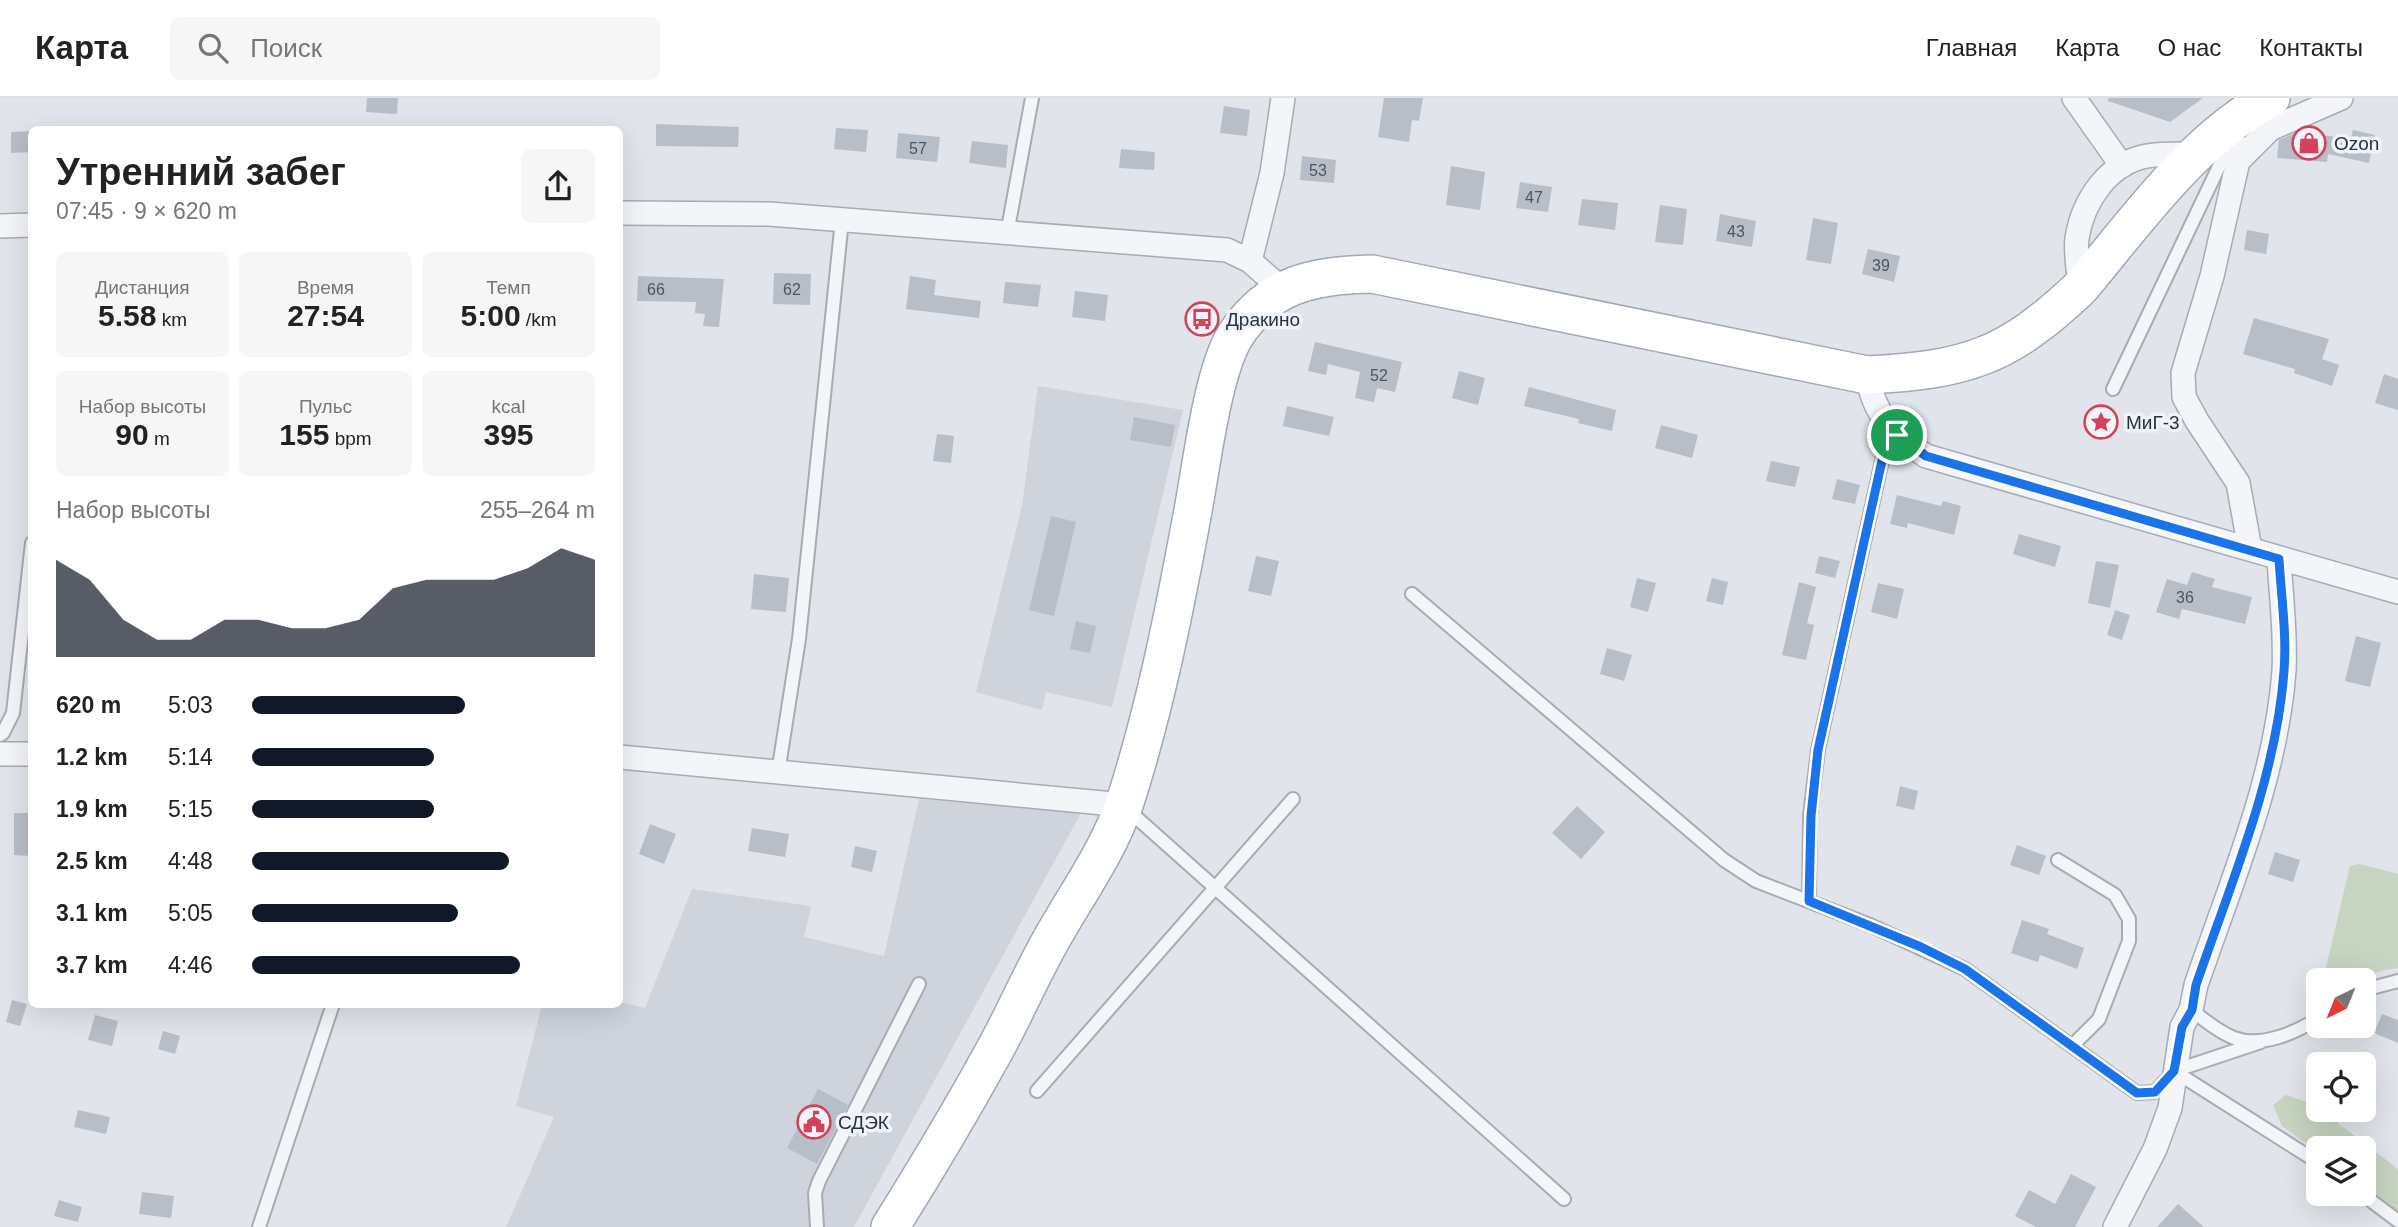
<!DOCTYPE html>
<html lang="ru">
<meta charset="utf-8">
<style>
body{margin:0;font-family:Arial,sans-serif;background:#f6f6f6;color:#222;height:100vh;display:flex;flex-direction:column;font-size:26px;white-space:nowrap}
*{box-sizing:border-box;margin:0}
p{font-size:23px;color:#767676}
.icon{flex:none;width:38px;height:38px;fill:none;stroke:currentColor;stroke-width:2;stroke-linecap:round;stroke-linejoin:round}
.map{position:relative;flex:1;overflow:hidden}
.panel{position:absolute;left:28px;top:28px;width:595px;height:882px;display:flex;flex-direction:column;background:#fff;border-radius:10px;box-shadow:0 7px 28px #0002}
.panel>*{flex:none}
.needle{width:46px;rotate:223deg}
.tools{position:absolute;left:2306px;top:870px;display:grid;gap:14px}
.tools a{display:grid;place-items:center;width:70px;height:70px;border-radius:10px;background:#fff;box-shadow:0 7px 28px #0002;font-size:35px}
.pin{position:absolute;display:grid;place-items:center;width:60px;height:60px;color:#fff;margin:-30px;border:4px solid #fff;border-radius:50%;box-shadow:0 2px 7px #0007}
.round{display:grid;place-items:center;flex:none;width:74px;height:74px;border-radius:10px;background:#f6f6f6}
.overview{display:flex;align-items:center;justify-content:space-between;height:119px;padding:0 28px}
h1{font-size:38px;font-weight:700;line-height:52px}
.figures{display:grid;grid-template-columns:repeat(3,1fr);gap:10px;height:119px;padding:7px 28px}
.figures div{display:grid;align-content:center;border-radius:10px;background:#f6f6f6;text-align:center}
.figures b{font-size:30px;font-weight:700}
.figures small{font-size:19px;font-weight:400}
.figures p{font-size:19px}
.chart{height:196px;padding:14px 28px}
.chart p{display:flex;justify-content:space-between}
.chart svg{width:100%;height:126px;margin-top:7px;fill:#111827;opacity:.7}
ul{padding:0 28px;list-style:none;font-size:23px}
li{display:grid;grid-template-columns:112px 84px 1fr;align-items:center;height:52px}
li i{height:18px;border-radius:9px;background:#111827}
header{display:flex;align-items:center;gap:42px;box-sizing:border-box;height:98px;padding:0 35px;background:#fff;border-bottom:2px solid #e0e0e0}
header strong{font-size:33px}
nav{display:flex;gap:38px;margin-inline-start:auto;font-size:24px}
.search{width:490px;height:63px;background:#f6f6f6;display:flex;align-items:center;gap:18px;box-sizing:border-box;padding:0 24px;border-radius:10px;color:#767676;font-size:26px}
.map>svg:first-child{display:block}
.built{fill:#ced3dc}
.green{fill:#c6d4c1}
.building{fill:#b8bec7}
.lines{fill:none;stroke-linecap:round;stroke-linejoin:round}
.service-casing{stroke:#a6abb4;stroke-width:16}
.minor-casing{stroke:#a6abb4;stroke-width:26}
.primary-casing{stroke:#9fa9b6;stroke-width:40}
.path{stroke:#bec2c9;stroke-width:3.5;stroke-dasharray:5 5;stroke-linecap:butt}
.service{stroke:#f3f5f8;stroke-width:12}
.minor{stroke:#f3f5f8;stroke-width:23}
.primary{stroke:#fff;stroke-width:37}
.route-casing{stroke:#fff;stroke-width:14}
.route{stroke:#1a73e8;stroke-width:9}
.labels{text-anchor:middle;stroke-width:7;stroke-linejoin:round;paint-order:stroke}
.number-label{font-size:16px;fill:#4c5563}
.poi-label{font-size:19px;fill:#283242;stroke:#f0f3f7;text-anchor:start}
</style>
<header>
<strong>Карта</strong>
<div class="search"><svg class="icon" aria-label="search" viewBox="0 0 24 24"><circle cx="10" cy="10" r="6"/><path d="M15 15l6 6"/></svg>Поиск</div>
<nav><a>Главная</a><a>Карта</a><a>О нас</a><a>Контакты</a></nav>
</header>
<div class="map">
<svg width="2398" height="1129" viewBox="0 0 2398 1129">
<rect width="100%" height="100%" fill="#e1e4ea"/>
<!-- built -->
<path class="built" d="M1038,288L1183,312L1112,609L1046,594L1042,612L976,594L1022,408Z
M919,701L1081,715L854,1129H506L554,1019L516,1008L542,907L620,906V904L645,910L692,791L811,808L804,839L884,858Z"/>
<!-- green -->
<path class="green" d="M2359,766L2398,776V870L2384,872L2352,882H2323L2350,768Z
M2286,997L2313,1006L2398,1071V1114L2364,1089V1050H2319V1055L2282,1028L2273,1007Z"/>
<!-- building -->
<path class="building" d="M367,0H398L397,16L366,14Z
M1384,0H1423L1419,23L1412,22L1409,44L1378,39Z
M2108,0H2203L2170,24L2108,3Z
M1224,8L1250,12L1247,38L1220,35Z
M656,26L739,29L738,49L656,48Z
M836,30L868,32L866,54L834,51Z
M2353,32L2375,37L2369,65L2328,56L2327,64L2277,60L2279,42L2295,35L2351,40Z
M32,33V54L11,55V34Z
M898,35L940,39L937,64L896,60Z
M972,43L1008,47L1006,70L969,65Z
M1121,51L1155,54L1154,72L1119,70Z
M1302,58L1336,62L1334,85L1300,82Z
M1451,68L1485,74L1480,112L1446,107Z
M1520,84L1552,89L1548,114L1516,110Z
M1582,101L1618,105L1615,132L1578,127Z
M1660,107L1687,111L1683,147L1655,144Z
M1720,116L1756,123L1752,149L1716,143Z
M1813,120L1838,125L1831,166L1806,162Z
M2247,132L2269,136L2266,156L2244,152Z
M1868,151L1900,158L1894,184L1862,176Z
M774,175L811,176L810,207L773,206Z
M638,178L724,181L719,229L703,228L705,216L695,215L696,204L637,203Z
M910,178L936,182L934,197L981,203L979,220L906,211Z
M1005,184L1041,187L1038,209L1003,205Z
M1075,193L1108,197L1105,223L1072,219Z
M2254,220L2329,241L2322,261L2339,267L2332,288L2294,275L2295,271L2243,256Z
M1315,244L1402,264L1395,294L1377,290L1374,304L1355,300L1360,274L1328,266L1326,277L1308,273Z
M1459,273L1485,280L1478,307L1452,300Z
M2384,276L2398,281V312L2375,305Z
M1529,289L1616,312L1612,333L1578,325L1579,321L1524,308Z
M1287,308L1334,319L1329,338L1283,328Z
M1134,319L1175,327L1171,349L1130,342Z
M1661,327L1698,337L1692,360L1655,350Z
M937,336L954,338L951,365L933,363Z
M1771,363L1800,369L1795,389L1766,383Z
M1837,381L1860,387L1855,406L1832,401Z
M1897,397L1941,408L1943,403L1961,408L1954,437L1908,425L1907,430L1890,426Z
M1051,418L1076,424L1054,518L1029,512Z
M2019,436L2061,448L2055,469L2013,456Z
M1256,458L1279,463L1271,498L1248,493Z
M1819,458L1840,463L1835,480L1815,475Z
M2096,463L2119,467L2110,510L2088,505Z
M2192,474L2215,481L2212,489L2252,499L2245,526L2182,511L2179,521L2156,514L2167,481L2187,487Z
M754,476L789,480L786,514L751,511Z
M1637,480L1656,485L1648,514L1630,509Z
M1712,480L1728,484L1723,507L1706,503Z
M1799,484L1816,489L1807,525L1814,527L1806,562L1782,557Z
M1878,485L1904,491L1897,521L1871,514Z
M2115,512L2130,517L2122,542L2107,537Z
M1076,523L1096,528L1090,555L1070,551Z
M2356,538L2381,545L2370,589L2345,583Z
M1607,550L1632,557L1624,583L1600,576Z
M1900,688L1918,693L1914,712L1896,708Z
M1577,708L1605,734L1581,761L1552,735Z
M14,715H32V758L14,757Z
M650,726L676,736L664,766L639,756Z
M752,730L789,736L785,759L748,753Z
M2017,747L2046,758L2039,777L2010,767Z
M855,748L877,753L872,774L851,769Z
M2275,754L2300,762L2293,784L2268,776Z
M2022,822L2049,831L2047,836L2084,850L2077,871L2040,857L2038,864L2011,855Z
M12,902L27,906L20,928L6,924Z
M2382,916L2398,922V945L2374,935Z
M95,917L118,923L112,948L88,942Z
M163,933L180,938L175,956L158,951Z
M818,991L848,1007L817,1066L787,1050Z
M78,1012L110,1019L106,1036L74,1029Z
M2071,1076L2096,1089L2075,1129H2036L2015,1118L2029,1092L2055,1106Z
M142,1094L174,1098L171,1120L139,1116Z
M59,1102L82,1109L78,1124L54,1118Z
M2178,1106L2204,1129H2157Z"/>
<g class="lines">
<defs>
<path id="service" d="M1007,136L1032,0
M2113,291L2233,39
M1412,496L1724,762L1756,783L1870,827L1965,871L2137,995L2155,994L2174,973L2261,944
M0,637L3,635L13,615L32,445
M778,675L799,541L842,122
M1128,712L1564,1101
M2058,762L2115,797L2129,821V843L2099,921L2072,948
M1809,803L1810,718L1818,652L1883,358L1897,337
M2364,892L2398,883
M2191,912C2205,922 2218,934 2234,940C2261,950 2295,935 2319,920
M2174,973L2319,1065
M1037,993L1293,701
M2362,1096L2398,1123
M259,1129L333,906
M817,1129L815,1095L819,1083L919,886"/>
<path id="minor" d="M2074,0L2122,68
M2236,48L2238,63L2270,31L2341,0
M2238,63L2212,178L2183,275L2184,299L2197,323L2238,385L2250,451
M620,115L769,116L1227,152L1250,163L1282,191
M0,128L32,127
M1250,163L1272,75L1283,0
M2080,190C2079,174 2075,156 2077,140C2083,103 2108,65 2147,58C2163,55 2181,56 2197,56
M1867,277C1875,319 1892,334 1926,358L2398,494
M0,656H32
M620,659L1124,707
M2115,1129L2155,1051L2170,1010L2182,929L2191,912L2196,887C2231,785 2276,681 2284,573C2286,536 2281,497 2279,461"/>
<path id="primary" d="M890,1129C924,1075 957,1020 988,964C1009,928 1025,890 1045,853C1071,804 1107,757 1125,704C1155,611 1174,515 1192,418C1201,372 1212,275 1235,238C1268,186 1314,177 1372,176L1867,277C1967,272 2007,259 2080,190C2135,125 2195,39 2271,0"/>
</defs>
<!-- service casing -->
<use href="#service" class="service-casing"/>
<!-- minor casing -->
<use href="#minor" class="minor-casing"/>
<!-- primary casing -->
<use href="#primary" class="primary-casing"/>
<!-- path -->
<path class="path" d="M1202,221L1206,236"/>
<!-- service -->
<use href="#service" class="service"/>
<!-- minor -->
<use href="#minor" class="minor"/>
<!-- primary -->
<use href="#primary" class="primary"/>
</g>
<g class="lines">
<defs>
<path id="route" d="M1897,337L1926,358L2279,461C2281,497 2287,536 2284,573C2276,681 2231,785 2196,887L2192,912L2182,929L2174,973L2155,994L2137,995L1965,871L1921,849L1809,803L1811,718L1818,652L1883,358Z"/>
</defs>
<!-- route casing -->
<use href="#route" class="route-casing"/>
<!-- route -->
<use href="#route" class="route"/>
</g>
<!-- icons -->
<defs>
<symbol id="shop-ring" viewBox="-11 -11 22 22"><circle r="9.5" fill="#f0f3f7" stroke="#d3425a" stroke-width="1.5"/><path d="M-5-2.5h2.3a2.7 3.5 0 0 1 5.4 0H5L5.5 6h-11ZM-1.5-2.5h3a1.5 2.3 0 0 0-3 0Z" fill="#d3425a"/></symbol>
<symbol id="bus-ring" viewBox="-11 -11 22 22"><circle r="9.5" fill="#f0f3f7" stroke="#d3425a" stroke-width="1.5"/><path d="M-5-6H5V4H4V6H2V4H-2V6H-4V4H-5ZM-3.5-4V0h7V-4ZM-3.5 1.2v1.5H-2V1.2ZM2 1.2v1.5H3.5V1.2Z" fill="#d3425a"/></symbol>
<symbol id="sight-ring" viewBox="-11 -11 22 22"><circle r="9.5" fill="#f0f3f7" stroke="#d3425a" stroke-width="1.5"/><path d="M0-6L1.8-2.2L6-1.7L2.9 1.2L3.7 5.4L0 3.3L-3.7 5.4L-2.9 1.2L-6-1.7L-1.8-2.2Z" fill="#d3425a"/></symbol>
<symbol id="civic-ring" viewBox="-11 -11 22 22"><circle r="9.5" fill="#f0f3f7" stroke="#d3425a" stroke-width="1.5"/><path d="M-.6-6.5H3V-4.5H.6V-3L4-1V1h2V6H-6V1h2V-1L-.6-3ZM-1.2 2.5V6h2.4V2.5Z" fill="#d3425a"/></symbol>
</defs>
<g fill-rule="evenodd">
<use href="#shop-ring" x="2290" y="26" width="38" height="38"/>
<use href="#bus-ring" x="1183" y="202" width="38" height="38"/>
<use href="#sight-ring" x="2082" y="305" width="38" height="38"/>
<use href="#civic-ring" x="795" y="1005" width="38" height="38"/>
</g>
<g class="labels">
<!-- number labels -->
<g class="number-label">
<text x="918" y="56">57</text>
<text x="1318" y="78">53</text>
<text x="1534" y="105">47</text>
<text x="1736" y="139">43</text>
<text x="1881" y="173">39</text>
<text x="656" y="197">66</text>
<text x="792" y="197">62</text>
<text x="1379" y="283">52</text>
<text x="2185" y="505">36</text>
</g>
<!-- poi labels -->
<g class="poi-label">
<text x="2334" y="52">Ozon</text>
<text x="1226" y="228">Дракино</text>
<text x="2126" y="331">МиГ-3</text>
<text x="838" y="1031">СДЭК</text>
</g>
</g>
</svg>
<div class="tools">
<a><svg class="needle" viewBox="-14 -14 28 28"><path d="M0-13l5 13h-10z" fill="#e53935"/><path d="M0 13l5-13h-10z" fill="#767676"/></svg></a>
<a><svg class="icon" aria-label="locate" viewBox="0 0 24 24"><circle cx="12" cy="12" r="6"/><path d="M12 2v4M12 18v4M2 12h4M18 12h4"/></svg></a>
<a><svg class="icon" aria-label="layers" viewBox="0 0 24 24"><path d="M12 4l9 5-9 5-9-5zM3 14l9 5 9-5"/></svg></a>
</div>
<div class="pin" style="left:1897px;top:337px;background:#1e9e55"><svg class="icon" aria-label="arrive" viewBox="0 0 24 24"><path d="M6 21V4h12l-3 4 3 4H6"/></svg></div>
<section class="panel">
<div class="overview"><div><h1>Утренний забег</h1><p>07:45 · 9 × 620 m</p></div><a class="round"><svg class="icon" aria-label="share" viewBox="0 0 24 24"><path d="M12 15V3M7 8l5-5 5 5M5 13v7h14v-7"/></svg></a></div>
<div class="figures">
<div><p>Дистанция</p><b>5.58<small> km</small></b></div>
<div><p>Время</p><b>27:54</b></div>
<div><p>Темп</p><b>5:00<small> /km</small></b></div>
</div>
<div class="figures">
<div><p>Набор высоты</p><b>90<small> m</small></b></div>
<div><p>Пульс</p><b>155<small> bpm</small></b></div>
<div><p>kcal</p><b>395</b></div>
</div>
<div class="chart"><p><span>Набор высоты</span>255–264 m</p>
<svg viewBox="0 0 160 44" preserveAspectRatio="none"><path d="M0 44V10L10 17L20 31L30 38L40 38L50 31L60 31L70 34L80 34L90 31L100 20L110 17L120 17L130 17L140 13L150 6L160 10V44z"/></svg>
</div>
<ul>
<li><b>620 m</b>5:03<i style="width:62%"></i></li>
<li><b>1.2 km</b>5:14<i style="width:53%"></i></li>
<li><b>1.9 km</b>5:15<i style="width:53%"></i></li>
<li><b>2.5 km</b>4:48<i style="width:75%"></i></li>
<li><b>3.1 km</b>5:05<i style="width:60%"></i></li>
<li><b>3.7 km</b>4:46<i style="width:78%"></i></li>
</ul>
</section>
</div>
